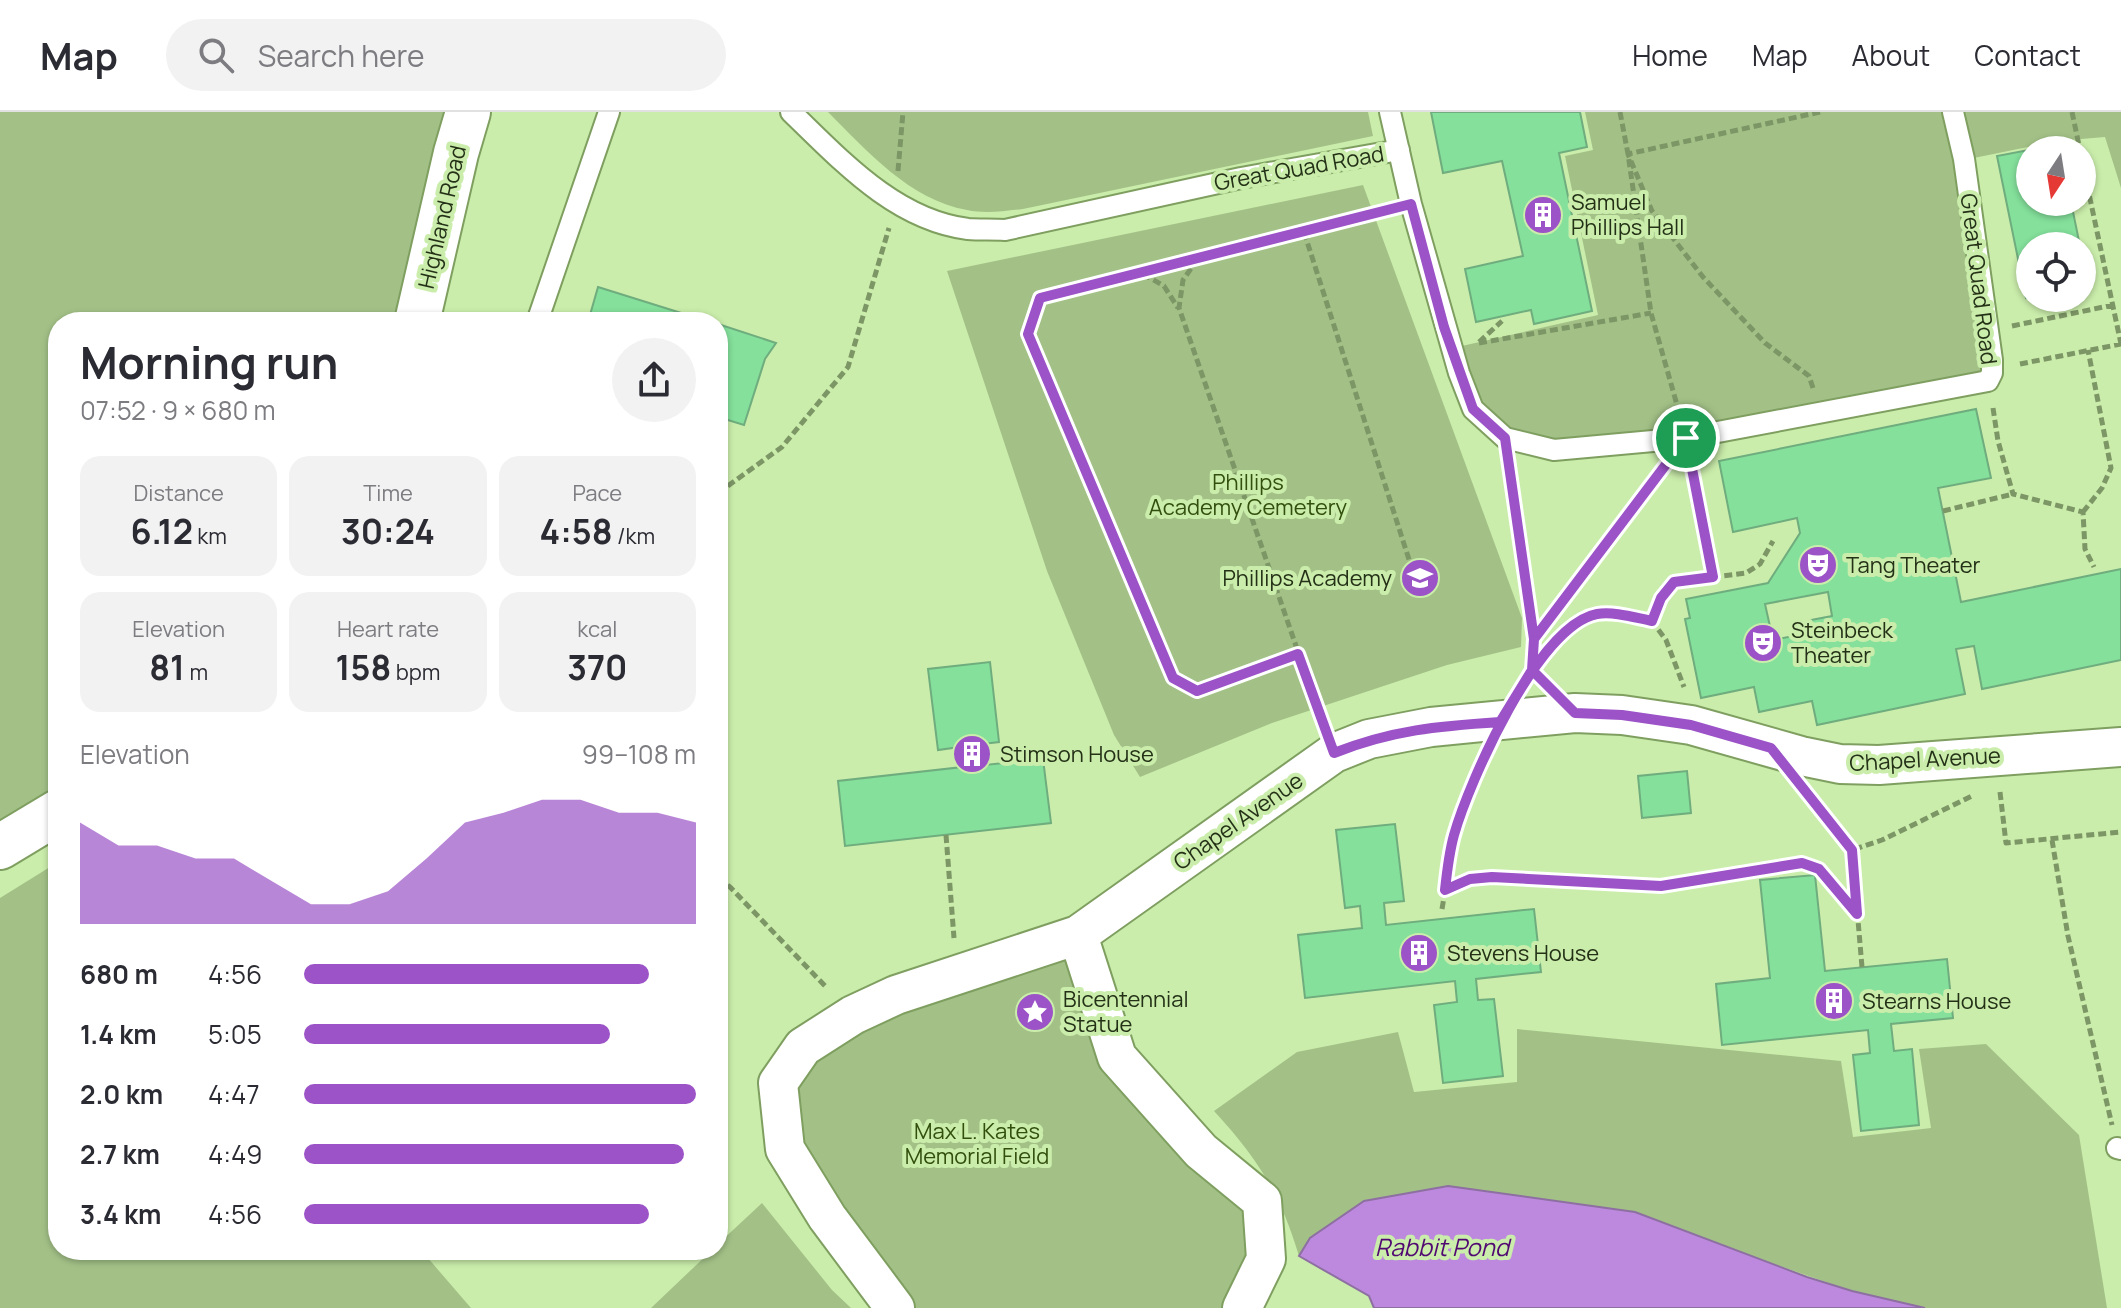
<!DOCTYPE html>
<meta charset="utf-8">
<style>
body{margin:0;font-family:Manrope,sans-serif;background:#f2f2f3;color:#2b2b33;height:100vh;display:flex;flex-direction:column;font-size:30px;white-space:nowrap}
*{box-sizing:border-box;margin:0}
p{font-size:26px;color:#7c7c81}
.icon{flex:none;width:44px;height:44px;fill:none;stroke:currentColor;stroke-width:2;stroke-linecap:round;stroke-linejoin:round}
.map{position:relative;flex:1;overflow:hidden}
.panel{position:absolute;left:48px;top:200px;width:680px;height:948px;display:flex;flex-direction:column;background:#fff;border-radius:32px;box-shadow:0 2px 6px #0004}
.panel>*{flex:none}
.needle{width:52px;rotate:192deg}
.buttons{position:absolute;left:2016px;top:24px;display:grid;gap:16px}
.buttons a{display:grid;place-items:center;width:80px;height:80px;border-radius:50%;background:#fff;box-shadow:0 2px 6px #0004;font-size:40px}
.pin{position:absolute;display:grid;place-items:center;width:68px;height:68px;color:#fff;margin:-34px;border:4px solid #fff;border-radius:50%;box-shadow:0 2px 8px #0007}
.round{display:grid;place-items:center;flex:none;width:84px;height:84px;border-radius:42px;background:#f2f2f3}
.overview{display:flex;align-items:center;justify-content:space-between;height:136px;padding:0 32px}
h1{font-size:44px;font-weight:700;line-height:60px}
.stats{display:grid;grid-template-columns:repeat(3,1fr);gap:12px;height:136px;padding:8px 32px}
.stats div{display:grid;align-content:center;border-radius:20px;background:#f2f2f3;text-align:center}
.stats b{font-size:34px;font-weight:700}
.stats small{font-size:22px;font-weight:400}
.stats p{font-size:22px}
.chart{height:224px;padding:16px 32px}
.chart p{display:flex;justify-content:space-between}
.chart svg{width:100%;height:144px;margin-top:8px;fill:#9b53c7;opacity:.7}
ul{padding:0 32px;list-style:none;font-size:26px}
li{display:grid;grid-template-columns:128px 96px 1fr;align-items:center;height:60px}
li i{height:20px;border-radius:10px;background:#9b53c7}
header{display:flex;align-items:center;gap:48px;box-sizing:border-box;height:112px;padding:0 40px;background:#fff;border-bottom:2px solid #e1e1e2}
header strong{font-size:38px}
nav{display:flex;gap:44px;margin-inline-start:auto;font-size:28px}
.search{width:560px;height:72px;background:#f2f2f3;display:flex;align-items:center;gap:20px;box-sizing:border-box;padding:0 28px;border-radius:44px;color:#7c7c81;font-size:30px}
.map>svg:first-child{display:block}
.green{fill:#a3c187}
.water{fill:#bc89de;stroke:#8e6fa2;stroke-width:2}
.building{fill:#84e09b;stroke:#6fad7e;stroke-width:2;fill-rule:evenodd}
.lines{fill:none;stroke-linecap:round;stroke-linejoin:round}
.lane-casing{stroke:#7f9f60;stroke-width:24}
.street-casing{stroke:#7f9f60;stroke-width:42}
.secondary-casing{stroke:#7f9f60;stroke-width:48}
.path{stroke:#7d9666;stroke-width:5;stroke-dasharray:8 4;stroke-linecap:butt}
.lane{stroke:#fff;stroke-width:20}
.street{stroke:#fff;stroke-width:38}
.secondary{stroke:#fff;stroke-width:44}
.route-casing{stroke:#fff;stroke-width:16}
.route{stroke:#9b53c7;stroke-width:10}
.labels{text-anchor:middle;stroke-width:8;stroke-linejoin:round;paint-order:stroke}
.street-label{font-size:22px;fill:#243117;stroke:#caedab}
.poi-label{font-size:22px;fill:#243117;stroke:#caedab;text-anchor:start}
.park-label{font-size:22px;fill:#324f0d;stroke:#caedab}
.water-label{font-size:24px;font-style:italic;fill:#510972;stroke:#caedab}
</style>
<header>
<strong>Map</strong>
<div class="search"><svg class="icon" aria-label="search" viewBox="0 0 24 24"><circle cx="10" cy="10" r="6"/><path d="M15 15l6 6"/></svg>Search here</div>
<nav><a>Home</a><a>Map</a><a>About</a><a>Contact</a></nav>
</header>
<div class="map">
<svg width="2121" height="1196" viewBox="0 0 2121 1196">
<rect width="100%" height="100%" fill="#caedab"/>
<!-- green -->
<path class="green" d="M0,0H468L417,210H58V700L0,735Z
M828,0H1368L1373,24L1023,97C1005,99 985,102 967,98C910,88 867,39 828,0Z
M1585,0H2121V76L2105,25L2058,29L1964,48L1988,269L1554,338L1505,326L1473,297L1453,236L1598,203L1565,44L1593,38Z
M1363,73L1522,506L1521,535L1447,553L1272,611L1140,665L1114,623L1047,459L947,159Z
M58,750V1138H421L471,1196H0V786Z
M1078,823L1117,945L1261,1089L1242,1196H895L785,1037L803,935Z
M1517,917L1841,949L1853,1025L1931,1016L1919,937L1986,932L2079,1023L2107,1196H1925L1852,1179L1702,1127L1310,1126L1299,1144C1280,1081 1258,1047 1214,999L1297,940L1398,920L1414,980L1517,970Z
M762,1091L832,1178L851,1196H651L712,1138H718V1132Z"/>
<!-- water -->
<path class="water" d="M1448,1074L1635,1100L1807,1165L1852,1179L1925,1196H1374L1369,1184L1299,1144L1310,1126L1364,1089Z"/>
<!-- building -->
<path class="building" d="M1431,0H1580L1587,35L1559,41L1592,199L1534,212L1531,198L1476,210L1465,157L1523,144L1502,49L1443,61Z
M2060,32L2061,38H2030V90H2071L2080,134H2030V185L2026,186L1997,44Z
M598,175L710,210H588Z
M718,212L776,231L765,247L744,313L718,305Z
M1976,297L1991,366L1938,376L1961,490L2121,457V548L1982,577L1974,534L1956,537L1965,582L1817,613L1812,589L1759,600L1754,575L1701,586L1685,507L1690,506L1686,487L1768,471L1800,421L1797,406L1733,420L1719,349ZM1828,480L1832,504L1811,508L1814,520L1773,528L1765,492Z
M990,550L999,630L982,632L985,653L1043,647L1051,711L845,734L838,669L962,655L960,635L938,638L928,557Z
M1687,659L1691,701L1642,706L1638,664Z
M1395,712L1404,789L1384,791L1386,813L1534,797L1541,860L1476,867L1478,888L1494,887L1503,964L1443,971L1434,893L1457,890L1455,869L1305,886L1298,823L1362,816L1360,794L1345,796L1336,718Z
M1815,763L1825,859L1947,847L1953,906L1891,912L1894,939L1912,937L1919,1013L1861,1019L1853,943L1870,941L1868,918L1722,933L1716,872L1770,866L1760,768Z"/>
<g class="lines">
<defs>
<path id="lane" d="M791,0C841,48 895,108 968,117C980,118 993,117 1005,118L1241,66L1399,38
M1390,0L1411,92L1459,261L1473,297L1505,326L1554,338L1686,326L1988,269L1992,261V248L1964,47L1953,0
M537,210L609,0
M2117,1036L2121,1037"/>
<path id="street" d="M1078,823L1117,945L1201,1039L1262,1089L1266,1147L1242,1196
M895,1196L827,1105L785,1037L778,971L803,935L853,903L896,883L1078,823L1334,641L1369,627L1431,615L1575,601L1622,603L1691,613L1801,644L1840,652L1879,653L2121,635"/>
<path id="secondary" d="M417,210L456,41L468,0
M0,735L58,700"/>
</defs>
<!-- lane casing -->
<use href="#lane" class="lane-casing"/>
<!-- street casing -->
<use href="#street" class="street-casing"/>
<!-- secondary casing -->
<use href="#secondary" class="secondary-casing"/>
<!-- path -->
<path class="path" d="M1620,0L1628,42L1651,201L1679,300
M2072,0L2080,38
M2082,49L2121,232
M898,59L903,0
M1304,120L1413,460
M1197,148L1040,186L1028,222L1173,566L1197,579L1298,542
M1143,162L1164,174L1178,196
M2012,214L2113,193
M1479,230L1502,209
M1479,231L1651,201
M2020,252L2121,232
M1813,276L1809,264L1765,231L1703,165L1652,99L1628,42L1820,0
M1993,296L1998,329L2013,382L2083,400L2085,437L2094,455
M1691,352L1713,465
M1509,355L1534,527L1532,558L1541,567
M718,381L782,335L848,255L889,116
M1943,399L2013,382
M2083,400L2102,376L2111,356L2088,238
M1652,509L1661,486L1674,470L1746,461L1760,452L1773,429
M1535,526L1664,355
M1525,570C1540,545 1567,509 1597,502C1613,498 1636,506 1652,509L1666,528L1684,575
M1321,606L1179,196L1183,168L1197,148L1385,99
M2000,680L2006,731L2121,720
M1808,683L1852,738
M946,723L954,826
M2052,728L2068,824L2112,1013
M718,766L730,775L827,876
M1446,778L1470,767L1492,765L1661,774L1802,751L1819,757L1857,802
M1442,797L1455,720L1485,646
M1862,855L1852,738L1882,728L1972,684"/>
<!-- lane -->
<use href="#lane" class="lane"/>
<!-- street -->
<use href="#street" class="street"/>
<!-- secondary -->
<use href="#secondary" class="secondary"/>
</g>
<g class="lines">
<defs>
<path id="route" d="M1686,326L1534,527L1532,558L1500,610C1439,614 1392,618 1334,641L1298,542L1197,579L1173,566L1028,222L1040,186L1411,92L1444,215L1473,297L1505,326L1534,527L1532,558L1575,601L1622,603L1691,613L1771,636L1852,738L1857,802L1819,757L1802,751L1661,774L1492,765L1470,767L1445,778C1447,759 1449,741 1454,723C1469,670 1538,513 1597,502C1614,499 1636,506 1652,509L1661,486L1674,470L1713,465L1686,326"/>
</defs>
<!-- route casing -->
<use href="#route" class="route-casing"/>
<!-- route -->
<use href="#route" class="route"/>
</g>
<!-- icons -->
<defs>
<symbol id="building-disc" viewBox="-11 -11 22 22"><circle r="9.5" fill="#9b53c7" stroke="#caedab"/><path d="M-4-6H4V6H1V3H-1V6H-4ZM-2.5-4.3h1.7v1.8h-1.7ZM.8-4.3h1.7v1.8H.8ZM-2.5-1h1.7V.8h-1.7ZM.8-1h1.7V.8H.8Z" fill="#fff"/></symbol>
<symbol id="theatre-disc" viewBox="-11 -11 22 22"><circle r="9.5" fill="#9b53c7" stroke="#caedab"/><path d="M-5-5.5Q0-4 5-5.5V0Q5 5 0 6Q-5 5-5 0ZM-3.3-2.5H-1v1.5H-3.3ZM1-2.5H3.3v1.5H1ZM-2.8 1Q0 5.5 2.8 1Z" fill="#fff"/></symbol>
<symbol id="school-disc" viewBox="-11 -11 22 22"><circle r="9.5" fill="#9b53c7" stroke="#caedab"/><path d="M0-5L7-2L0 1L-7-2ZM-4 1L0 2.5L4 1V4Q0 6-4 4Z" fill="#fff"/></symbol>
<symbol id="sight-disc" viewBox="-11 -11 22 22"><circle r="9.5" fill="#9b53c7" stroke="#caedab"/><path d="M0-6L1.8-2.2L6-1.7L2.9 1.2L3.7 5.4L0 3.3L-3.7 5.4L-2.9 1.2L-6-1.7L-1.8-2.2Z" fill="#fff"/></symbol>
</defs>
<g fill-rule="evenodd">
<use href="#building-disc" x="1521" y="81" width="44" height="44"/>
<use href="#theatre-disc" x="1796" y="431" width="44" height="44"/>
<use href="#school-disc" x="1398" y="444" width="44" height="44"/>
<use href="#theatre-disc" x="1741" y="509" width="44" height="44"/>
<use href="#building-disc" x="950" y="620" width="44" height="44"/>
<use href="#building-disc" x="1397" y="819" width="44" height="44"/>
<use href="#building-disc" x="1812" y="867" width="44" height="44"/>
<use href="#sight-disc" x="1013" y="878" width="44" height="44"/>
</g>
<g class="labels">
<!-- street labels -->
<g class="street-label">
<text transform="translate(1299 56) rotate(-10)" y="8">Great Quad Road</text>
<text transform="translate(442 105) rotate(-77)" y="8">Highland Road</text>
<text transform="translate(1979 167) rotate(83)" y="8">Great Quad Road</text>
<text transform="translate(1925 647) rotate(-3)" y="8">Chapel Avenue</text>
<text transform="translate(1238 709) rotate(-35)" y="8">Chapel Avenue</text>
</g>
<!-- poi labels -->
<g class="poi-label">
<text x="1571" y="98">Samuel<tspan x="1571" dy="25">Phillips Hall</tspan></text>
<text x="1846" y="461">Tang Theater</text>
<text x="1392" y="474" text-anchor="end">Phillips Academy</text>
<text x="1791" y="526">Steinbeck<tspan x="1791" dy="25">Theater</tspan></text>
<text x="1000" y="650">Stimson House</text>
<text x="1447" y="849">Stevens House</text>
<text x="1063" y="895">Bicentennial<tspan x="1063" dy="25">Statue</tspan></text>
<text x="1862" y="897">Stearns House</text>
</g>
<!-- park labels -->
<g class="park-label">
<text x="1248" y="378">Phillips<tspan x="1248" dy="25">Academy Cemetery</tspan></text>
<text x="977" y="1027">Max L. Kates<tspan x="977" dy="25">Memorial Field</tspan></text>
</g>
<!-- water labels -->
<g class="water-label">
<text x="1442" y="1144">Rabbit Pond</text>
</g>
</g>
</svg>
<div class="buttons">
<a><svg class="needle" viewBox="-14 -14 28 28"><path d="M0-13l5 13h-10z" fill="#e53935"/><path d="M0 13l5-13h-10z" fill="#7c7c81"/></svg></a>
<a><svg class="icon" aria-label="locate" viewBox="0 0 24 24"><circle cx="12" cy="12" r="6"/><path d="M12 2v4M12 18v4M2 12h4M18 12h4"/></svg></a>
</div>
<div class="pin" style="left:1686px;top:326px;background:#1e9e55"><svg class="icon" aria-label="arrive" viewBox="0 0 24 24"><path d="M6 21V4h12l-3 4 3 4H6"/></svg></div>
<section class="panel">
<div class="overview"><div><h1>Morning run</h1><p>07:52 · 9 × 680 m</p></div><a class="round"><svg class="icon" aria-label="share" viewBox="0 0 24 24"><path d="M12 15V3M7 8l5-5 5 5M5 13v7h14v-7"/></svg></a></div>
<div class="stats">
<div><p>Distance</p><b>6.12<small> km</small></b></div>
<div><p>Time</p><b>30:24</b></div>
<div><p>Pace</p><b>4:58<small> /km</small></b></div>
</div>
<div class="stats">
<div><p>Elevation</p><b>81<small> m</small></b></div>
<div><p>Heart rate</p><b>158<small> bpm</small></b></div>
<div><p>kcal</p><b>370</b></div>
</div>
<div class="chart"><p><span>Elevation</span>99–108 m</p>
<svg viewBox="0 0 160 44" preserveAspectRatio="none"><path d="M0 44V13L10 20L20 20L30 24L40 24L50 31L60 38L70 38L80 34L90 24L100 13L110 10L120 6L130 6L140 10L150 10L160 13V44z"/></svg>
</div>
<ul>
<li><b>680 m</b>4:56<i style="width:88%"></i></li>
<li><b>1.4 km</b>5:05<i style="width:78%"></i></li>
<li><b>2.0 km</b>4:47<i style="width:100%"></i></li>
<li><b>2.7 km</b>4:49<i style="width:97%"></i></li>
<li><b>3.4 km</b>4:56<i style="width:88%"></i></li>
</ul>
</section>
</div>
